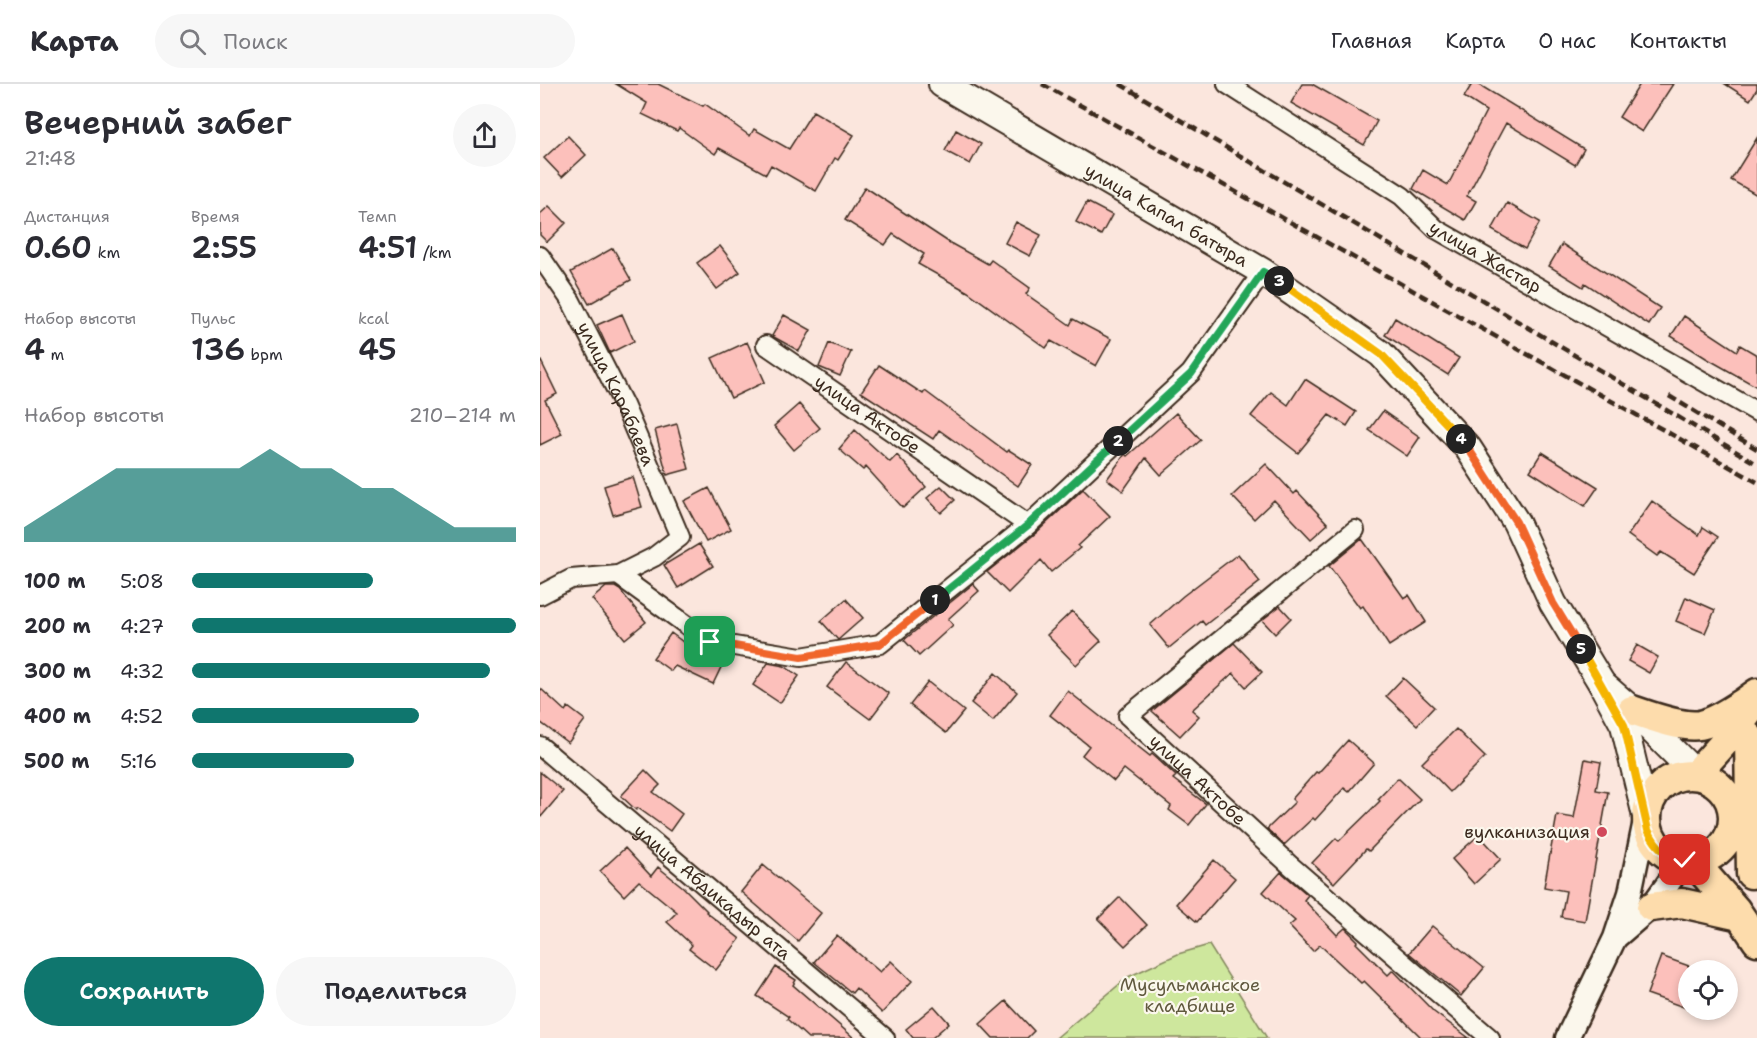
<!DOCTYPE html>
<html lang="ru">
<meta charset="utf-8">
<style>
body{margin:0;font-family:"Shantell Sans",sans-serif;background:#f7f7f7;color:#2b2b33;height:100vh;display:flex;flex-direction:column;font-size:22px;white-space:nowrap}
*{box-sizing:border-box;margin:0}
p{font-size:20px;color:#7c7c81}
.icon{flex:none;width:33px;height:33px;fill:none;stroke:currentColor;stroke-width:2;stroke-linecap:round;stroke-linejoin:round}
.map{position:relative;flex:1;overflow:hidden}
.drawer{display:flex;flex-direction:column;background:#fff;width:540px}
.drawer>*{flex:none}
.controls{position:absolute;left:1138px;top:876px;display:grid;gap:12px}
.controls a{display:grid;place-items:center;width:60px;height:60px;border-radius:50%;background:#fff;box-shadow:0 3px 9px #0003;font-size:30px}
.pin{position:absolute;display:grid;place-items:center;width:51px;height:51px;color:#fff;margin:-26px;border-radius:12px;box-shadow:0 3px 9px #0006}
.km{position:absolute;width:30px;height:30px;margin:-15px;border-radius:50%;background:#222;color:#fff;font-size:16px;line-height:30px;text-align:center}
.round{display:grid;place-items:center;flex:none;width:63px;height:63px;border-radius:32px;background:#f7f7f7}
.headline{display:flex;align-items:center;justify-content:space-between;height:102px;padding:0 24px}
h1{font-size:33px;font-weight:600;line-height:45px}
.figures{display:grid;grid-template-columns:repeat(3,1fr);gap:9px;height:102px;padding:6px 24px}
.figures div{display:grid;align-content:center}
.figures b{font-size:30px;font-weight:600}
.figures small{font-size:16px;font-weight:400}
.figures p{font-size:16px}
.chart{height:168px;padding:12px 24px}
.chart p{display:flex;justify-content:space-between}
.chart svg{width:100%;height:108px;margin-top:6px;fill:#0f766e;opacity:.7}
.primary-button{display:flex;gap:12px;margin-top:auto;padding:12px 24px}
.primary-button a{flex:1;height:69px;border-radius:36px;background:#0f766e;color:#fff;font-size:24px;font-weight:600;line-height:69px;text-align:center}
.primary-button a+a{background:#f7f7f7;color:#2b2b33}
ul{padding:0 24px;list-style:none;font-size:20px}
li{display:grid;grid-template-columns:96px 72px 1fr;align-items:center;height:45px}
li i{height:15px;border-radius:8px;background:#0f766e}
header{display:flex;align-items:center;gap:36px;box-sizing:border-box;height:84px;padding:0 30px;background:#fff;border-bottom:2px solid #e1e1e2}
header strong{font-size:28px}
nav{display:flex;gap:33px;margin-inline-start:auto;font-size:21px}
.search{width:420px;height:54px;background:#f7f7f7;display:flex;align-items:center;gap:15px;box-sizing:border-box;padding:0 21px;border-radius:33px;color:#7c7c81;font-size:22px}
main{display:flex;flex:1;min-height:0}
.map>svg:first-child{display:block}
.green{fill:#cee79d;stroke:#84885e;stroke-width:1.5}
.building{fill:#fcc0bb;stroke:#3b2a1e;stroke-width:1.5}
.lines{fill:none;stroke-linecap:round;stroke-linejoin:round}
.minor-casing{stroke:#3b2a1e;stroke-width:22}
.tertiary-casing{stroke:#3b2a1e;stroke-width:27}
.secondary-casing{stroke:#3b2a1e;stroke-width:30}
.primary-casing{stroke:#3b2a1e;stroke-width:33}
.minor{stroke:#fbf7ec;stroke-width:18}
.tertiary{stroke:#fbf7ec;stroke-width:22}
.secondary{stroke:#fbf7ec;stroke-width:26}
.primary{stroke:#fddcac;stroke-width:28}
.rail{stroke:#3b2a1e;stroke-width:4.5;stroke-dasharray:9 4.5;stroke-linecap:butt}
.split-1-casing{stroke:#fff;stroke-width:12}
.split-2-casing{stroke:#fff;stroke-width:12}
.split-3-casing{stroke:#fff;stroke-width:12}
.split-4-casing{stroke:#fff;stroke-width:12}
.split-5-casing{stroke:#fff;stroke-width:12}
.split-6-casing{stroke:#fff;stroke-width:12}
.split-1{stroke:#f0652b;stroke-width:8}
.split-2{stroke:#22a559;stroke-width:8}
.split-3{stroke:#22a559;stroke-width:8}
.split-4{stroke:#f5b400;stroke-width:8}
.split-5{stroke:#f0652b;stroke-width:8}
.split-6{stroke:#f5b400;stroke-width:8}
.poi-dot{fill:#d1495b;stroke:#fbf7ec;stroke-width:2}
.labels{text-anchor:middle;stroke-width:4.5;stroke-linejoin:round;paint-order:stroke}
.street-label{font-size:18px;fill:#3b2a1e;stroke:#fbf7ec}
.poi-label{font-size:18px;fill:#3b2a1e;stroke:#fbf7ec;text-anchor:end}
.park-label{font-size:18px;fill:#60593e;stroke:#fbf7ec}
</style>
<header>
<strong>Карта</strong>
<div class="search"><svg class="icon" aria-label="search" viewBox="0 0 24 24"><circle cx="10" cy="10" r="6"/><path d="M15 15l6 6"/></svg>Поиск</div>
<nav><a>Главная</a><a>Карта</a><a>О нас</a><a>Контакты</a></nav>
</header>
<main>
<section class="drawer">
<div class="headline"><div><h1>Вечерний забег</h1><p>21:48</p></div><a class="round"><svg class="icon" aria-label="share" viewBox="0 0 24 24"><path d="M12 15V3M7 8l5-5 5 5M5 13v7h14v-7"/></svg></a></div>
<div class="figures">
<div><p>Дистанция</p><b>0.60<small> km</small></b></div>
<div><p>Время</p><b>2:55</b></div>
<div><p>Темп</p><b>4:51<small> /km</small></b></div>
</div>
<div class="figures">
<div><p>Набор высоты</p><b>4<small> m</small></b></div>
<div><p>Пульс</p><b>136<small> bpm</small></b></div>
<div><p>kcal</p><b>45</b></div>
</div>
<div class="chart"><p><span>Набор высоты</span>210–214 m</p>
<svg viewBox="0 0 160 44" preserveAspectRatio="none"><path d="M0 44V38L10 30L20 22L30 14L40 14L50 14L60 14L70 14L80 6L90 14L100 14L110 22L120 22L130 30L140 38L150 38L160 38V44z"/></svg>
</div>
<ul>
<li><b>100 m</b>5:08<i style="width:56%"></i></li>
<li><b>200 m</b>4:27<i style="width:100%"></i></li>
<li><b>300 m</b>4:32<i style="width:92%"></i></li>
<li><b>400 m</b>4:52<i style="width:70%"></i></li>
<li><b>500 m</b>5:16<i style="width:50%"></i></li>
</ul>
<div class="primary-button"><a>Сохранить</a><a>Поделиться</a></div>
</section>
<div class="map">
<svg width="1217" height="954" viewBox="0 0 1217 954">
<rect width="100%" height="100%" fill="#fbe6dd"/>
<filter id="ink" filterUnits="userSpaceOnUse"><feTurbulence type="fractalNoise" baseFrequency=".0167" numOctaves="2"/><feDisplacementMap in="SourceGraphic" scale="12" xChannelSelector="R" yChannelSelector="G"/><feConvolveMatrix kernelMatrix="1 2 1 2 8 2 1 2 1" color-interpolation-filters="sRGB"/></filter>
<g filter="url(#ink)">
<!-- green -->
<path class="green" d="M669,861L727,954H516L588,893L638,870Z"/>
<!-- building -->
<path class="building" d="M76,0H118L163,22L165,20L210,52L214,45L249,65L273,27L314,51L298,76L295,74L276,107L231,81L226,90L179,64L175,70L139,44L137,47L102,30L107,19Z
M762,0H772L837,37L824,61L751,19Z
M932,0H938L1044,65L1035,81L966,39L927,112L936,117L925,136L873,105L883,86L908,101L946,27L924,13Z
M1100,0H1133L1102,48L1079,33Z
M1185,0H1217V5L1210,16Z
M416,46L441,60L430,80L405,67Z
M28,52L46,71L22,93L4,74Z
M1217,54V111L1191,96Z
M325,103L410,159L448,180L451,176L490,204L486,210L530,241L533,235L571,255L556,282L511,257L506,264L428,208L378,180L384,170L353,150L345,161L305,136Z
M547,118L572,131L561,151L536,138Z
M967,119L1000,138L985,165L952,146Z
M9,122L26,139L7,158L0,151V130Z
M476,138L501,151L490,172L465,159Z
M1022,160L1120,224L1109,241L1045,199L1043,203L1009,182Z
M180,162L200,188L177,205L157,179Z
M73,164L91,196L49,220L31,188Z
M82,230L94,257L70,269L57,241Z
M244,231L271,246L259,267L232,252Z
M1144,232L1197,267L1200,261L1217,271V303L1166,274L1131,252Z
M855,234L919,274L908,291L845,251Z
M207,258L225,298L191,314L172,274Z
M289,259L311,268L300,292L279,283Z
M0,275L17,310L5,316L22,350L0,361Z
M339,281L383,310L385,307L467,368L469,366L492,381L478,402L399,346L393,355L321,308Z
M765,295L816,328L807,342L789,331L758,369L711,332L731,308L748,321Z
M259,320L280,344L254,366L234,342Z
M843,327L880,353L867,372L829,346Z
M636,329L661,356L621,391L606,374L583,407L567,395L585,370L587,372Z
M137,340L149,385L127,391L115,346Z
M315,346L350,378L357,371L386,403L363,424L326,383L323,386L299,365Z
M1002,368L1058,403L1045,422L990,387Z
M726,380L754,410L757,407L788,440L771,455L734,416L714,435L692,412Z
M93,393L102,423L73,431L64,402Z
M401,402L415,416L401,429L387,414Z
M169,404L191,445L166,458L144,417Z
M543,405L570,432L538,462L540,464L511,488L501,476L468,509L447,488L496,449Z
M1112,417L1159,451L1163,443L1178,453L1154,489L1121,468L1117,472L1088,451Z
M822,455L864,514L869,511L886,538L849,562L823,522L820,524L789,482Z
M159,460L173,482L138,504L124,481Z
M698,470L720,498L665,541L662,537L629,564L610,541L643,512Z
M433,500L439,507L408,535L413,541L379,572L364,556Z
M66,503H75L80,506L106,538L85,555L52,515Z
M1146,513L1175,526L1165,549L1136,537Z
M306,515L323,534L298,556L281,537Z
M740,522L751,534L735,550L722,536Z
M532,527L561,557L536,581L507,551Z
M131,549L162,572L164,568L184,577L173,600L135,582L131,587L113,574Z
M694,559L722,588L706,603L693,589L652,626L659,632L640,652L612,627Z
M1097,561L1118,573L1109,589L1088,577Z
M306,578L349,610L330,635L287,603Z
M228,579L244,582L259,592L240,619L213,601Z
M455,589L477,608L453,637L431,619Z
M863,594L894,623L877,641L846,612Z
M388,598L424,627L406,649L370,621Z
M0,604L25,627L28,623L45,636L28,659L0,638Z
M528,607L610,672L612,670L636,692L633,695L666,720L649,741L629,726L631,722L584,685L574,697L542,671L549,662L510,631Z
M916,645L945,673L910,708L882,679Z
M808,656L834,679L809,708L804,704L775,736L773,734L744,761L727,745L755,718L752,715L776,688L778,689Z
M1045,675L1061,678L1056,706L1068,708L1045,837L1021,833L1026,807L1004,803L1017,731L1034,734Z
M105,686L120,701L113,708L142,730L130,747L98,724L96,726L81,712Z
M0,688L23,707L0,734Z
M858,694L880,715L829,767L826,765L794,799L772,779L796,754L799,757L840,717L838,715Z
M939,751L961,775L934,800L912,775Z
M85,764L111,792L118,783L143,803L167,827L166,828L200,855L176,886L149,865L152,861L127,838L137,828L99,797L84,812L60,787Z
M674,776L695,794L657,838L636,820Z
M223,781L281,829L258,857L201,808Z
M741,788L768,811L764,816L797,851L805,844L818,857L816,859L848,891L853,886L894,928L929,954H882L824,897L821,899L780,861L773,867L749,842L755,837L723,808Z
M580,813L607,841L585,862L558,835Z
M892,842L944,884L921,912L869,869Z
M297,851L340,888L351,877L372,897L342,929L316,904L312,909L274,878Z
M1121,872L1149,882V925L1107,910Z
M236,883L256,896L253,901L314,954H268L247,935L249,933L217,912Z
M466,917L494,947L487,954H453L440,940Z
M394,922L409,939L392,954H373L366,945Z"/>
<g class="lines">
<defs>
<g id="minor">
<path id="s1" d="M687,0L862,112L896,145L1217,328"/>
<path id="s2" d="M0,172L31,217L84,321L140,453L114,473L78,491L31,495L0,511"/>
<path id="s3" d="M226,261L488,441"/>
<path id="s4" d="M815,446L588,632L751,782L950,954"/>
<path d="M78,491L170,558L261,573L340,560L488,441L651,289L723,188"/>
<path id="s5" d="M0,662L345,954"/>
</g>
<path id="tertiary" d="M1106,732L1090,809L1075,854L1111,823L1145,776
M1027,954L1075,854"/>
<g id="secondary">
<path id="s6" d="M402,0L723,188L841,270L928,364L976,438L1013,519L1062,600"/>
<path d="M1106,732L1084,641L1062,600L1092,626L1156,690"/>
</g>
<path id="primary" d="M1092,626C1110,632 1141,644 1160,641C1175,638 1204,619 1217,609
M1209,653L1211,790
M1156,690L1192,650L1213,622
M1107 734a43 43 0 1 1 86 0a43 43 0 1 1-86 0Z
M1153,777L1196,826L1217,857
M1111,823L1142,819L1200,832"/>
</defs>
<!-- minor casing -->
<use href="#minor" class="minor-casing"/>
<!-- tertiary casing -->
<use href="#tertiary" class="tertiary-casing"/>
<!-- secondary casing -->
<use href="#secondary" class="secondary-casing"/>
<!-- primary casing -->
<use href="#primary" class="primary-casing"/>
<!-- minor -->
<use href="#minor" class="minor"/>
<!-- tertiary -->
<use href="#tertiary" class="tertiary"/>
<!-- secondary -->
<use href="#secondary" class="secondary"/>
<!-- primary -->
<use href="#primary" class="primary"/>
<!-- rail -->
<path class="rail" d="M502,0L1217,398
M580,0L1217,380
M1129,312L1217,365"/>
</g>
</g>
<g class="lines" filter="url(#ink)">
<defs>
<path id="split-1" d="M170,558L261,573L340,560L395,516"/>
<path id="split-2" d="M395,516L488,441L578,357"/>
<path id="split-3" d="M578,357L651,290L723,188L739,197"/>
<path id="split-4" d="M739,197L841,270L921,355"/>
<path id="split-5" d="M921,355L928,364L976,438L1013,519L1041,565"/>
<path id="split-6" d="M1041,565L1084,641L1108,746C1118,766 1124,769 1145,776"/>
</defs>
<!-- split-1 casing -->
<use href="#split-1" class="split-1-casing"/>
<!-- split-2 casing -->
<use href="#split-2" class="split-2-casing"/>
<!-- split-3 casing -->
<use href="#split-3" class="split-3-casing"/>
<!-- split-4 casing -->
<use href="#split-4" class="split-4-casing"/>
<!-- split-5 casing -->
<use href="#split-5" class="split-5-casing"/>
<!-- split-6 casing -->
<use href="#split-6" class="split-6-casing"/>
<!-- split-1 -->
<use href="#split-1" class="split-1"/>
<!-- split-2 -->
<use href="#split-2" class="split-2"/>
<!-- split-3 -->
<use href="#split-3" class="split-3"/>
<!-- split-4 -->
<use href="#split-4" class="split-4"/>
<!-- split-5 -->
<use href="#split-5" class="split-5"/>
<!-- split-6 -->
<use href="#split-6" class="split-6"/>
</g>
<!-- markers -->
<circle class="poi-dot" cx="1062" cy="748" r="6"/>
<g class="labels">
<!-- street labels -->
<g class="street-label">
<text dy="6" stroke="none"><textPath href="#s6" startOffset="260">улица Капал батыра</textPath></text>
<text dy="6" stroke="none"><textPath href="#s1" startOffset="312">улица Жастар</textPath></text>
<text dy="6" stroke="none"><textPath href="#s2" startOffset="158">улица Карабаева</textPath></text>
<text dy="6" stroke="none"><textPath href="#s3" startOffset="123">улица Актобе</textPath></text>
<text dy="6" stroke="none"><textPath href="#s4" startOffset="388">улица Актобе</textPath></text>
<text dy="6" stroke="none"><textPath href="#s5" startOffset="226">улица Абдикадыр ата</textPath></text>
</g>
<!-- poi labels -->
<g class="poi-label">
<text x="1050" y="754">вулканизация</text>
</g>
<!-- park labels -->
<g class="park-label">
<text x="650" y="907">Мусульманское<tspan x="650" dy="21">кладбище</tspan></text>
</g>
</g>
</svg>
<div class="controls">
<a><svg class="icon" aria-label="locate" viewBox="0 0 24 24"><circle cx="12" cy="12" r="6"/><path d="M12 2v4M12 18v4M2 12h4M18 12h4"/></svg></a>
</div>
<div class="pin" style="left:170px;top:558px;background:#1e9e55"><svg class="icon" aria-label="arrive" viewBox="0 0 24 24"><path d="M6 21V4h12l-3 4 3 4H6"/></svg></div>
<div class="pin" style="left:1145px;top:776px;background:#d93025"><svg class="icon" aria-label="check" viewBox="0 0 24 24"><path d="M5 12l5 5 9-10"/></svg></div>
<b class="km" style="left:395px;top:516px">1</b>
<b class="km" style="left:578px;top:357px">2</b>
<b class="km" style="left:739px;top:197px">3</b>
<b class="km" style="left:921px;top:355px">4</b>
<b class="km" style="left:1041px;top:565px">5</b>
</div>
</main>
